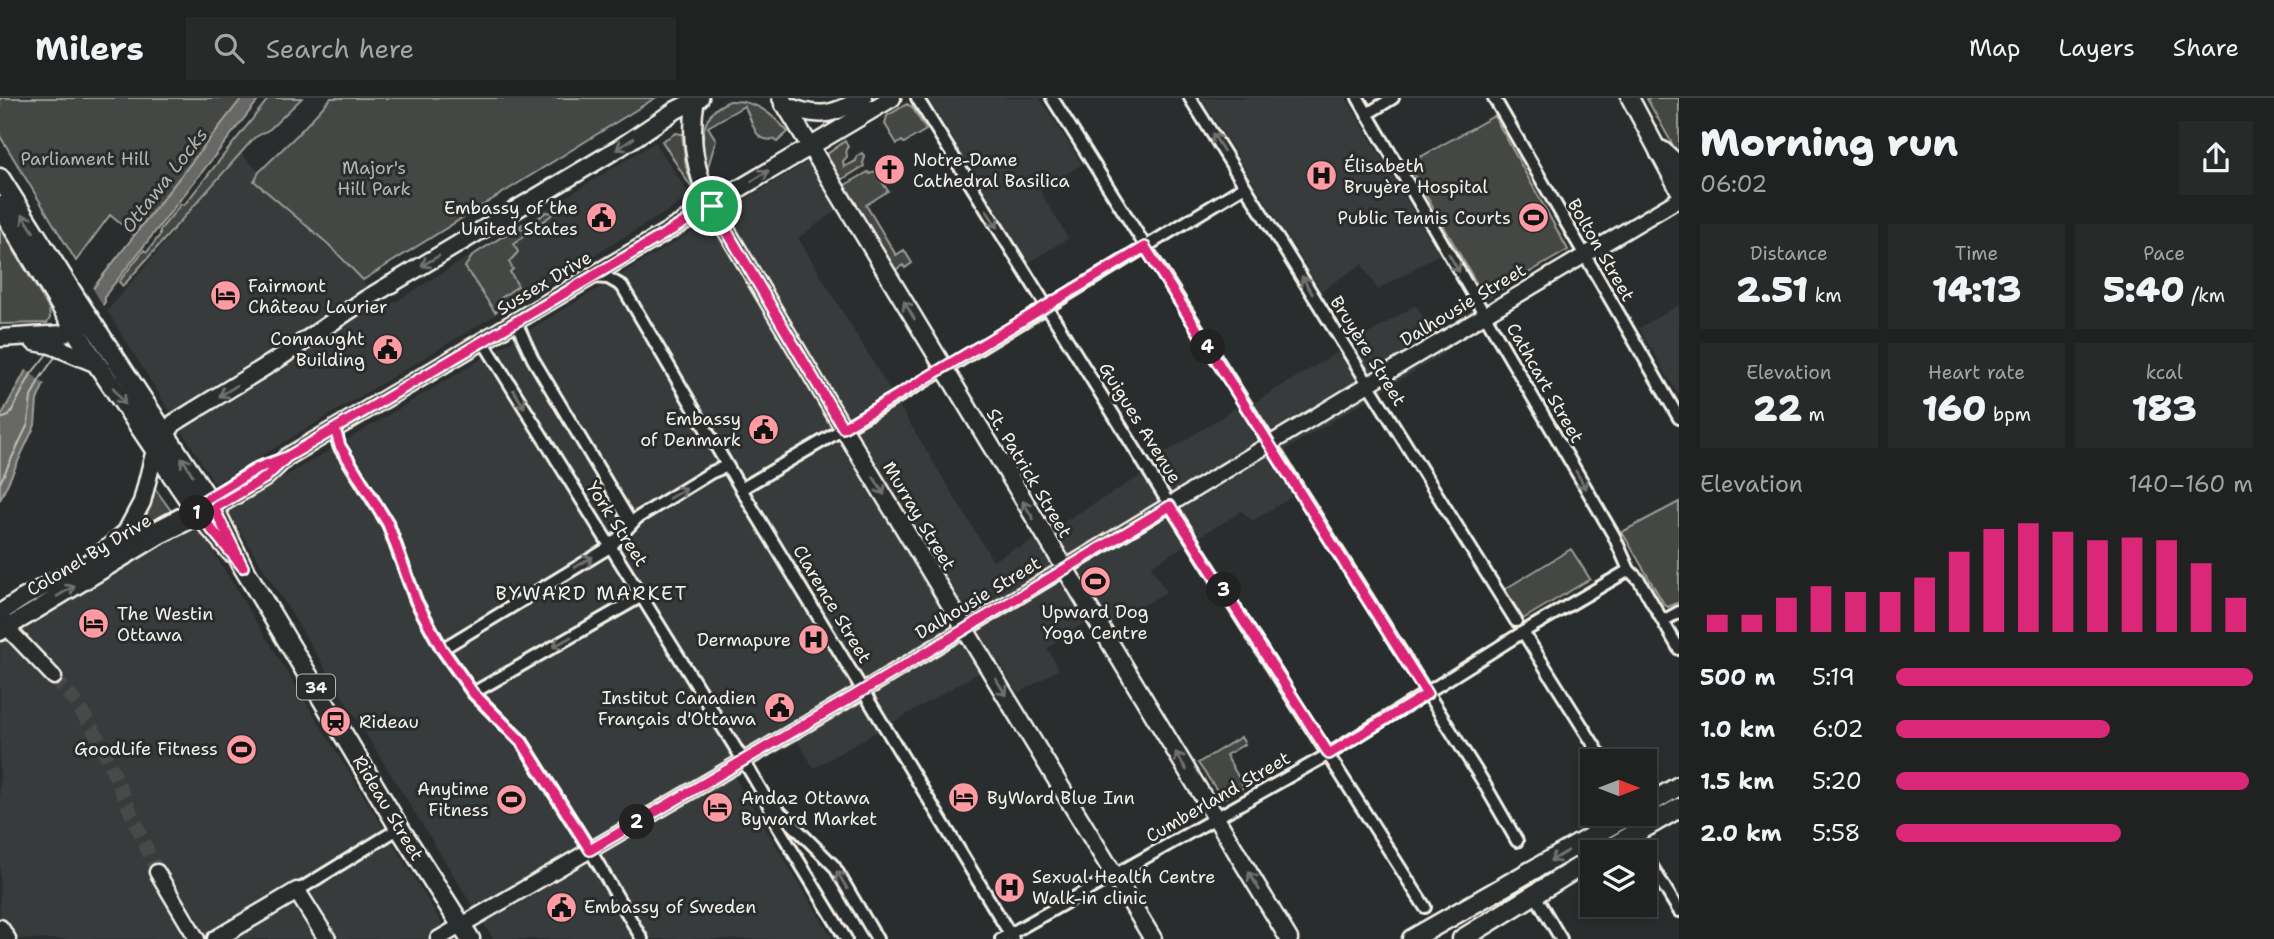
<!DOCTYPE html>
<meta charset="utf-8">
<style>
body{margin:0;font-family:"Shantell Sans",sans-serif;background:#282a2a;color:#f1f3f6;height:100vh;display:flex;flex-direction:column;font-size:26px;white-space:nowrap}
*{box-sizing:border-box;margin:0}
p{font-size:23px;color:#a2a4a5}
.icon{flex:none;width:38px;height:38px;fill:none;stroke:currentColor;stroke-width:2;stroke-linecap:round;stroke-linejoin:round}
.map{position:relative;flex:1;overflow:hidden}
.side{display:flex;flex-direction:column;background:#202222;width:595px}
.side>*{flex:none}
.needle{width:46px;rotate:90deg}
.controls{position:absolute;left:1580px;top:651px;display:grid;gap:14px}
.controls a{display:grid;place-items:center;width:77px;height:77px;border-radius:0px;background:#202222;box-shadow:0 4px 10px #0003,0 0 0 2px #3d3f40;font-size:35px}
.pin{position:absolute;display:grid;place-items:center;width:60px;height:60px;color:#fff;margin:-30px;border:4px solid #fff;border-radius:50%;box-shadow:0 2px 7px #0007}
.km{position:absolute;width:35px;height:35px;margin:-18px;border-radius:50%;background:#222;color:#fff;font-size:19px;line-height:35px;text-align:center}
.round{display:grid;place-items:center;flex:none;width:74px;height:74px;border-radius:0px;background:#282a2a}
.overview{display:flex;align-items:center;justify-content:space-between;height:119px;padding:0 21px}
h1{font-size:38px;font-weight:800;line-height:52px}
.figures{display:grid;grid-template-columns:repeat(3,1fr);gap:10px;height:119px;padding:7px 21px}
.figures div{display:grid;align-content:center;border-radius:0px;background:#282a2a;text-align:center}
.figures b{font-size:35px;font-weight:800}
.figures small{font-size:19px;font-weight:400}
.figures p{font-size:19px}
.chart{height:196px;padding:14px 21px}
.chart p{display:flex;justify-content:space-between}
.chart svg{width:100%;height:126px;margin-top:7px;stroke:#db2777;stroke-width:6}
ul{padding:0 21px;list-style:none;font-size:23px}
li{display:grid;grid-template-columns:112px 84px 1fr;align-items:center;height:52px}
li i{height:18px;border-radius:9px;background:#db2777}
header{display:flex;align-items:center;gap:42px;box-sizing:border-box;height:98px;padding:0 35px;background:#202222;border-bottom:2px solid #3d3f40}
header strong{font-size:33px}
nav{display:flex;gap:38px;margin-inline-start:auto;font-size:24px}
.search{width:490px;height:63px;background:#282a2a;display:flex;align-items:center;gap:18px;box-sizing:border-box;padding:0 24px;border-radius:0px;color:#a2a4a5;font-size:26px}
main{display:flex;flex:1;min-height:0}
.map>svg:first-child{display:block}
.built{fill:#373a3a}
.green{fill:#444645;stroke:#9c9c96;stroke-width:2}
.water{fill:#676866;stroke:#9f9f9a;stroke-width:2}
.pier{fill:#2a2d2e}
.lines{fill:none;stroke-linecap:round;stroke-linejoin:round}
.shore{stroke:#bcbab4;stroke-width:2}
.tertiary-tunnel{stroke:#484a4a;stroke-width:14;stroke-dasharray:14 7;stroke-linecap:butt}
.minor-casing{stroke:#f4f1e8;stroke-width:16}
.tertiary-casing{stroke:#f4f1e8;stroke-width:19}
.secondary-casing{stroke:#f4f1e8;stroke-width:21}
.primary-casing{stroke:#f4f1e8;stroke-width:23}
.motorway-casing{stroke:#f4f1e8;stroke-width:26}
.minor{stroke:#2a2d2e;stroke-width:10}
.tertiary{stroke:#2a2d2e;stroke-width:14}
.secondary{stroke:#2a2d2e;stroke-width:16}
.primary{stroke:#2a2d2e;stroke-width:18}
.motorway{stroke:#2a2d2e;stroke-width:21}
.oneway{stroke:#71726f}
.route-casing{stroke:#fff;stroke-width:14}
.route{stroke:#db2777;stroke-width:9}
.labels{text-anchor:middle;stroke-width:6;stroke-linejoin:round;paint-order:stroke}
.shield{fill:#2a2d2e;stroke:#b7b6b0;stroke-width:2}
.shield-label{font-size:16px;font-weight:bold;fill:#f4f1e8}
.park-label{font-size:18px;fill:#b6b5af;stroke:#2a2d2e}
.poi-label{font-size:18px;fill:#f4f1e8;stroke:#2a2d2e;text-anchor:start}
.street-label{font-size:18px;fill:#f4f1e8;stroke:#2a2d2e}
.water-label{font-size:19px;font-style:italic;fill:#b5b3ae;stroke:#2a2d2e}
.neighbourhood-label{font-size:19px;letter-spacing:2px;fill:#f4f1e8;stroke:#2a2d2e}
</style>
<header>
<strong>Milers</strong>
<div class="search"><svg class="icon" aria-label="search" viewBox="0 0 24 24"><circle cx="10" cy="10" r="6"/><path d="M15 15l6 6"/></svg>Search here</div>
<nav><a>Map</a><a>Layers</a><a>Share</a></nav>
</header>
<main>
<div class="map">
<svg width="1679" height="841" viewBox="0 0 1679 841">
<rect width="100%" height="100%" fill="#2a2d2e"/>
<filter id="ink" filterUnits="userSpaceOnUse"><feTurbulence type="fractalNoise" baseFrequency=".0143" numOctaves="2"/><feDisplacementMap in="SourceGraphic" scale="14" xChannelSelector="R" yChannelSelector="G"/><feConvolveMatrix kernelMatrix="1 2 1 2 8 2 1 2 1" color-interpolation-filters="sRGB"/></filter>
<g filter="url(#ink)">
<!-- built -->
<path class="built" d="M928,0H1040L1082,66L1040,93L1068,140L1028,165Z
M1201,0H1346L1439,156L1378,192L1362,166L1321,193Z
M655,44L691,99L215,386L107,213L241,55L259,74L256,79L363,182L382,212Z
M807,64L837,112L798,140L993,463L1016,449L1018,451L1159,367L1156,361L1251,300L1255,304L1416,207L1445,255L1285,352L1307,390L1252,423L1242,413L1151,468L1166,494L1113,525H1084L1047,550L1059,571L1018,596L999,563L814,670L798,644L735,680L833,841H493L227,412L352,339Z
M1679,207V298L1639,230Z
M193,421L452,841H15L0,817V543L31,517Z"/>
<!-- green -->
<path class="green" d="M0,0H242L134,137L110,117L76,163L0,38Z
M269,0H302L270,31L254,40L123,188L119,184L144,152L147,154L160,137V132L181,106L184,107Z
M331,0H655L363,182L328,146L254,83L259,74L298,36Z
M1649,0H1679V58L1647,1Z
M730,3C756,2 772,16 788,34L777,44L774,41C753,46 753,21 744,8L708,29L716,42L707,72C700,44 699,14 730,3Z
M907,6L912,9L926,32L904,45L902,43L897,46L885,26L887,18Z
M1494,18L1568,152L1487,199L1482,195L1408,66Z
M676,35L682,36L686,69L692,86L691,89L662,43Z
M845,43L848,49L846,51L847,59L843,63L844,69L856,63L857,58L862,55L865,59L863,65L864,68L841,82L826,57Z
M875,73L888,93L866,107L896,157L904,152L912,165L905,170L903,167L895,172L845,87L868,74L870,76Z
M546,114L554,115L514,146L518,154L509,164L513,171L510,174L518,188L498,202L502,209L495,214L465,169L473,157L524,125L520,130L524,132Z
M0,129L49,211L50,220L47,225L0,226Z
M154,389L172,414L139,428L145,417Z
M1679,404V504L1668,509L1664,506L1622,434Z
M1571,451L1590,481L1523,521L1505,491Z
M1241,639L1245,646L1226,657L1244,689L1223,701L1198,665Z"/>
<!-- water -->
<path class="water" d="M242,0H260L107,195L105,199V204L44,286L37,302L35,327L0,402V320L26,272L94,189Z"/>
<!-- pier -->
<path class="pier" d="M91,187L104,210L47,288L23,269Z"/>
<g class="lines">
<!-- shore -->
<path class="shore" d="M0,321L9,318L31,276L47,256
M0,385L28,326L31,299L39,282L55,259"/>
<!-- tertiary-tunnel -->
<path class="tertiary-tunnel" d="M54,579L74,602L98,639L157,774"/>
<defs>
<path id="minor" d="M917,0L1179,422L1425,809
M1052,0L1482,682L1517,743
M1190,0L1516,523
M1358,0L1614,438L1629,472L1639,482L1679,551
M1494,0L1679,320
M1367,16L1393,0
M592,179L608,180L622,188L741,391L1013,841
M516,224L533,261L631,425
M483,243L751,675L765,699L778,729L846,841
M335,331L339,348L388,426L416,503L442,551L473,595L522,644L590,752L642,841
M741,391L952,267L1245,88
M113,451L209,401L258,370L281,362
M1663,523L1679,514
M1523,534L1604,663
M442,551L610,449L637,420L712,374L727,368
M473,595L642,498
M770,704L834,768L877,841
M1645,757L1679,813
M297,793L393,734
M1535,797L1561,841
M1001,841L1329,656L1523,534L1629,472"/>
<path id="tertiary" d="M2,520L13,536L54,579
M157,774L197,841
M438,841L854,598L1357,293L1679,101"/>
<path id="secondary" d="M696,0C689,39 694,73 712,108L843,330L1153,841
M781,0L1289,841
M1630,0L1679,92
M783,6C817,21 832,18 863,0
M0,240L64,236L81,218
M34,244L51,247L97,266
M0,515L23,500L95,461L126,434L142,404L155,352L174,325L281,259L366,201L619,50L676,12L700,0
M0,534L160,437L214,410L265,380L287,359L892,0
M0,830L7,841
M216,841L297,793L327,841"/>
<path id="primary" d="M0,80L77,202L214,410L243,469L400,731L470,841
M0,108L87,251L199,417L231,454
M1645,708L1679,688
M1603,754L1679,710
M1412,841L1631,716
M1462,841L1592,761"/>
<path id="motorway" d="M1661,54L1679,70"/>
</defs>
<!-- minor casing -->
<use href="#minor" class="minor-casing"/>
<!-- tertiary casing -->
<use href="#tertiary" class="tertiary-casing"/>
<!-- secondary casing -->
<use href="#secondary" class="secondary-casing"/>
<!-- primary casing -->
<use href="#primary" class="primary-casing"/>
<!-- motorway casing -->
<use href="#motorway" class="motorway-casing"/>
<!-- minor -->
<use href="#minor" class="minor"/>
<!-- tertiary -->
<use href="#tertiary" class="tertiary"/>
<!-- secondary -->
<use href="#secondary" class="secondary"/>
<!-- primary -->
<use href="#primary" class="primary"/>
<!-- motorway -->
<use href="#motorway" class="motorway"/>
</g>
<!-- one-way arrows -->
<defs><path id="oneway-shaft" d="M-6 0H5M1.5-3L5.5 0L1.5 3" fill="none" stroke-width="1.6" stroke-linecap="round" stroke-linejoin="round" transform="scale(1.75)"/></defs>
<g class="oneway">
<use href="#oneway-shaft" transform="translate(1218 44) rotate(-122)"/>
<use href="#oneway-shaft" transform="translate(625 46) rotate(147)"/>
<use href="#oneway-shaft" transform="translate(760 78) rotate(-32)"/>
<use href="#oneway-shaft" transform="translate(992 121) rotate(58)"/>
<use href="#oneway-shaft" transform="translate(28 125) rotate(-122)"/>
<use href="#oneway-shaft" transform="translate(430 163) rotate(150)"/>
<use href="#oneway-shaft" transform="translate(1454 165) rotate(60)"/>
<use href="#oneway-shaft" transform="translate(1307 187) rotate(-121)"/>
<use href="#oneway-shaft" transform="translate(909 212) rotate(-121)"/>
<use href="#oneway-shaft" transform="translate(228 293) rotate(148)"/>
<use href="#oneway-shaft" transform="translate(119 298) rotate(56)"/>
<use href="#oneway-shaft" transform="translate(519 301) rotate(58)"/>
<use href="#oneway-shaft" transform="translate(187 368) rotate(-122)"/>
<use href="#oneway-shaft" transform="translate(1581 382) rotate(60)"/>
<use href="#oneway-shaft" transform="translate(879 388) rotate(59)"/>
<use href="#oneway-shaft" transform="translate(678 395) rotate(-31)"/>
<use href="#oneway-shaft" transform="translate(1028 412) rotate(-121)"/>
<use href="#oneway-shaft" transform="translate(584 464) rotate(-31)"/>
<use href="#oneway-shaft" transform="translate(66 493) rotate(-31)"/>
<use href="#oneway-shaft" transform="translate(562 544) rotate(150)"/>
<use href="#oneway-shaft" transform="translate(1001 589) rotate(58)"/>
<use href="#oneway-shaft" transform="translate(1181 663) rotate(-121)"/>
<use href="#oneway-shaft" transform="translate(1559 758) rotate(150)"/>
<use href="#oneway-shaft" transform="translate(842 782) rotate(-121)"/>
<use href="#oneway-shaft" transform="translate(1254 783) rotate(-121)"/>
</g>
</g>
<g class="lines" filter="url(#ink)">
<defs>
<path id="route" d="M712,108L287,359L265,380L214,410L243,469L193,409L258,370L287,359L335,331L340,348L388,426L416,503L442,551L473,595L522,644L590,752L854,598L1170,408L1329,656L1427,596L1145,149L843,330L712,108"/>
</defs>
<!-- route casing -->
<use href="#route" class="route-casing"/>
<!-- route -->
<use href="#route" class="route"/>
</g>
<!-- icons -->
<defs>
<symbol id="church-disc" viewBox="-11 -11 22 22"><circle r="9.5" fill="#ff9aa2" stroke="#2a2d2e"/><path d="M-1.2-6h2.4v3.5h3.3v2.4h-3.3V6h-2.4V-.1h-3.3v-2.4h3.3Z" fill="#111"/></symbol>
<symbol id="hospital-disc" viewBox="-11 -11 22 22"><circle r="9.5" fill="#ff9aa2" stroke="#2a2d2e"/><path d="M-5-5h3v3.5h4V-5h3V5h-3V1.5h-4V5h-3Z" fill="#111"/></symbol>
<symbol id="civic-disc" viewBox="-11 -11 22 22"><circle r="9.5" fill="#ff9aa2" stroke="#2a2d2e"/><path d="M-.6-6.5H3V-4.5H.6V-3L4-1V1h2V6H-6V1h2V-1L-.6-3ZM-1.2 2.5V6h2.4V2.5Z" fill="#111"/></symbol>
<symbol id="stadium-disc" viewBox="-11 -11 22 22"><circle r="9.5" fill="#ff9aa2" stroke="#2a2d2e"/><path d="M0-5a6.5 5 0 1 0 0 10a6.5 5 0 1 0 0-10ZM-3.5-1.8h7v3.6h-7Z" fill="#111"/></symbol>
<symbol id="hotel-disc" viewBox="-11 -11 22 22"><circle r="9.5" fill="#ff9aa2" stroke="#2a2d2e"/><path d="M-6-4.5h1.5V1H6V5H4.5V3h-9V5H-6ZM-4 0a1.8 1.8 0 1 1 3.6 0ZM.5 0V-2.5h3Q6-2.5 6 0Z" fill="#111"/></symbol>
<symbol id="station-disc" viewBox="-11 -11 22 22"><circle r="9.5" fill="#ff9aa2" stroke="#2a2d2e"/><path d="M-3-6H3Q5-6 5-4V2Q5 4 3 4L4.5 6H3L1.5 4h-3L-3 6H-4.5L-3 4Q-5 4-5 2V-4Q-5-6-3-6ZM-3.5-4v3h7v-3ZM-3.5 1v1.5H-2V1ZM2 1v1.5H3.5V1Z" fill="#111"/></symbol>
</defs>
<g fill-rule="evenodd">
<use href="#church-disc" x="872" y="54" width="35" height="35"/>
<use href="#hospital-disc" x="1304" y="60" width="35" height="35"/>
<use href="#civic-disc" x="584" y="102" width="35" height="35"/>
<use href="#stadium-disc" x="1516" y="102" width="35" height="35"/>
<use href="#hotel-disc" x="208" y="180" width="35" height="35"/>
<use href="#civic-disc" x="370" y="234" width="35" height="35"/>
<use href="#civic-disc" x="746" y="314" width="35" height="35"/>
<use href="#stadium-disc" x="1078" y="466" width="35" height="35"/>
<use href="#hotel-disc" x="76" y="508" width="35" height="35"/>
<use href="#hospital-disc" x="796" y="524" width="35" height="35"/>
<use href="#civic-disc" x="762" y="592" width="35" height="35"/>
<use href="#station-disc" x="318" y="606" width="35" height="35"/>
<use href="#stadium-disc" x="224" y="634" width="35" height="35"/>
<use href="#hotel-disc" x="946" y="682" width="35" height="35"/>
<use href="#stadium-disc" x="494" y="684" width="35" height="35"/>
<use href="#hotel-disc" x="700" y="692" width="35" height="35"/>
<use href="#hospital-disc" x="992" y="772" width="35" height="35"/>
<use href="#civic-disc" x="544" y="792" width="35" height="35"/>
</g>
<g class="labels">
<!-- shield labels -->
<rect class="shield" x="297" y="576.5" width="38" height="25" rx="5"/>
<g class="shield-label">
<text x="316" y="595">34</text>
</g>
<!-- park labels -->
<g class="park-label">
<text x="85" y="67">Parliament Hill</text>
<text x="374" y="76">Major's<tspan x="374" dy="21">Hill Park</tspan></text>
</g>
<!-- poi labels -->
<g class="poi-label">
<text x="913" y="68">Notre-Dame<tspan x="913" dy="21">Cathedral Basilica</tspan></text>
<text x="1344" y="74">Élisabeth<tspan x="1344" dy="21">Bruyère Hospital</tspan></text>
<text x="578" y="116" text-anchor="end">Embassy of the<tspan x="578" dy="21">United States</tspan></text>
<text x="1511" y="126" text-anchor="end">Public Tennis Courts</text>
<text x="248" y="194">Fairmont<tspan x="248" dy="21">Château Laurier</tspan></text>
<text x="365" y="247" text-anchor="end">Connaught<tspan x="365" dy="21">Building</tspan></text>
<text x="741" y="327" text-anchor="end">Embassy<tspan x="741" dy="21">of Denmark</tspan></text>
<text x="1095" y="520" text-anchor="middle">Upward Dog<tspan x="1095" dy="21">Yoga Centre</tspan></text>
<text x="117" y="522">The Westin<tspan x="117" dy="21">Ottawa</tspan></text>
<text x="791" y="548" text-anchor="end">Dermapure</text>
<text x="756" y="606" text-anchor="end">Institut Canadien<tspan x="756" dy="21">Français d'Ottawa</tspan></text>
<text x="359" y="630">Rideau</text>
<text x="218" y="657" text-anchor="end">GoodLife Fitness</text>
<text x="489" y="697" text-anchor="end">Anytime<tspan x="489" dy="21">Fitness</tspan></text>
<text x="741" y="706">Andaz Ottawa<tspan x="741" dy="21">Byward Market</tspan></text>
<text x="987" y="706">ByWard Blue Inn</text>
<text x="1032" y="785">Sexual Health Centre<tspan x="1032" dy="21">Walk-in clinic</tspan></text>
<text x="584" y="815">Embassy of Sweden</text>
</g>
<!-- street labels -->
<g class="street-label">
<text transform="translate(1601 152) rotate(60)" y="6">Bolton Street</text>
<text transform="translate(544 185) rotate(-31)" y="6">Sussex Drive</text>
<text transform="translate(1463 207) rotate(-31)" y="6">Dalhousie Street</text>
<text transform="translate(1368 253) rotate(58)" y="6">Bruyère Street</text>
<text transform="translate(1545 285) rotate(60)" y="6">Cathcart Street</text>
<text transform="translate(1140 325) rotate(58)" y="6">Guigues Avenue</text>
<text transform="translate(1029 375) rotate(59)" y="6">St. Patrick Street</text>
<text transform="translate(919 418) rotate(59)" y="6">Murray Street</text>
<text transform="translate(617 426) rotate(57)" y="6">York Street</text>
<text transform="translate(89 457) rotate(-31)" y="6">Colonel By Drive</text>
<text transform="translate(978 500) rotate(-31)" y="6">Dalhousie Street</text>
<text transform="translate(832 506) rotate(59)" y="6">Clarence Street</text>
<text transform="translate(1218 699) rotate(-30)" y="6">Cumberland Street</text>
<text transform="translate(388 710) rotate(59)" y="6">Rideau Street</text>
</g>
<!-- water labels -->
<g class="water-label">
<text transform="translate(164 82) rotate(-52)" y="7">Ottawa Locks</text>
</g>
<!-- neighbourhood labels -->
<g class="neighbourhood-label">
<text x="592" y="502">BYWARD MARKET</text>
</g>
</g>
</svg>
<div class="controls">
<a><svg class="needle" viewBox="-14 -14 28 28"><path d="M0-13l5 13h-10z" fill="#e53935"/><path d="M0 13l5-13h-10z" fill="#a2a4a5"/></svg></a>
<a><svg class="icon" aria-label="layers" viewBox="0 0 24 24"><path d="M12 4l9 5-9 5-9-5zM3 14l9 5 9-5"/></svg></a>
</div>
<div class="pin" style="left:712px;top:108px;background:#1e9e55"><svg class="icon" aria-label="arrive" viewBox="0 0 24 24"><path d="M6 21V4h12l-3 4 3 4H6"/></svg></div>
<b class="km" style="left:197px;top:415px">1</b>
<b class="km" style="left:637px;top:724px">2</b>
<b class="km" style="left:1224px;top:492px">3</b>
<b class="km" style="left:1208px;top:249px">4</b>
</div>
<section class="side">
<div class="overview"><div><h1>Morning run</h1><p>06:02</p></div><a class="round"><svg class="icon" aria-label="share" viewBox="0 0 24 24"><path d="M12 15V3M7 8l5-5 5 5M5 13v7h14v-7"/></svg></a></div>
<div class="figures">
<div><p>Distance</p><b>2.51<small> km</small></b></div>
<div><p>Time</p><b>14:13</b></div>
<div><p>Pace</p><b>5:40<small> /km</small></b></div>
</div>
<div class="figures">
<div><p>Elevation</p><b>22<small> m</small></b></div>
<div><p>Heart rate</p><b>160<small> bpm</small></b></div>
<div><p>kcal</p><b>183</b></div>
</div>
<div class="chart"><p><span>Elevation</span>140–160 m</p>
<svg viewBox="0 0 160 44" preserveAspectRatio="none"><path d="M5 44V38M15 44V38M25 44V32M35 44V28M45 44V30M55 44V30M65 44V25M75 44V16M85 44V8M95 44V6M105 44V9M115 44V12M125 44V11M135 44V12M145 44V20M155 44V32"/></svg>
</div>
<ul>
<li><b>500 m</b>5:19<i style="width:100%"></i></li>
<li><b>1.0 km</b>6:02<i style="width:60%"></i></li>
<li><b>1.5 km</b>5:20<i style="width:99%"></i></li>
<li><b>2.0 km</b>5:58<i style="width:63%"></i></li>
</ul>
</section>
</main>
